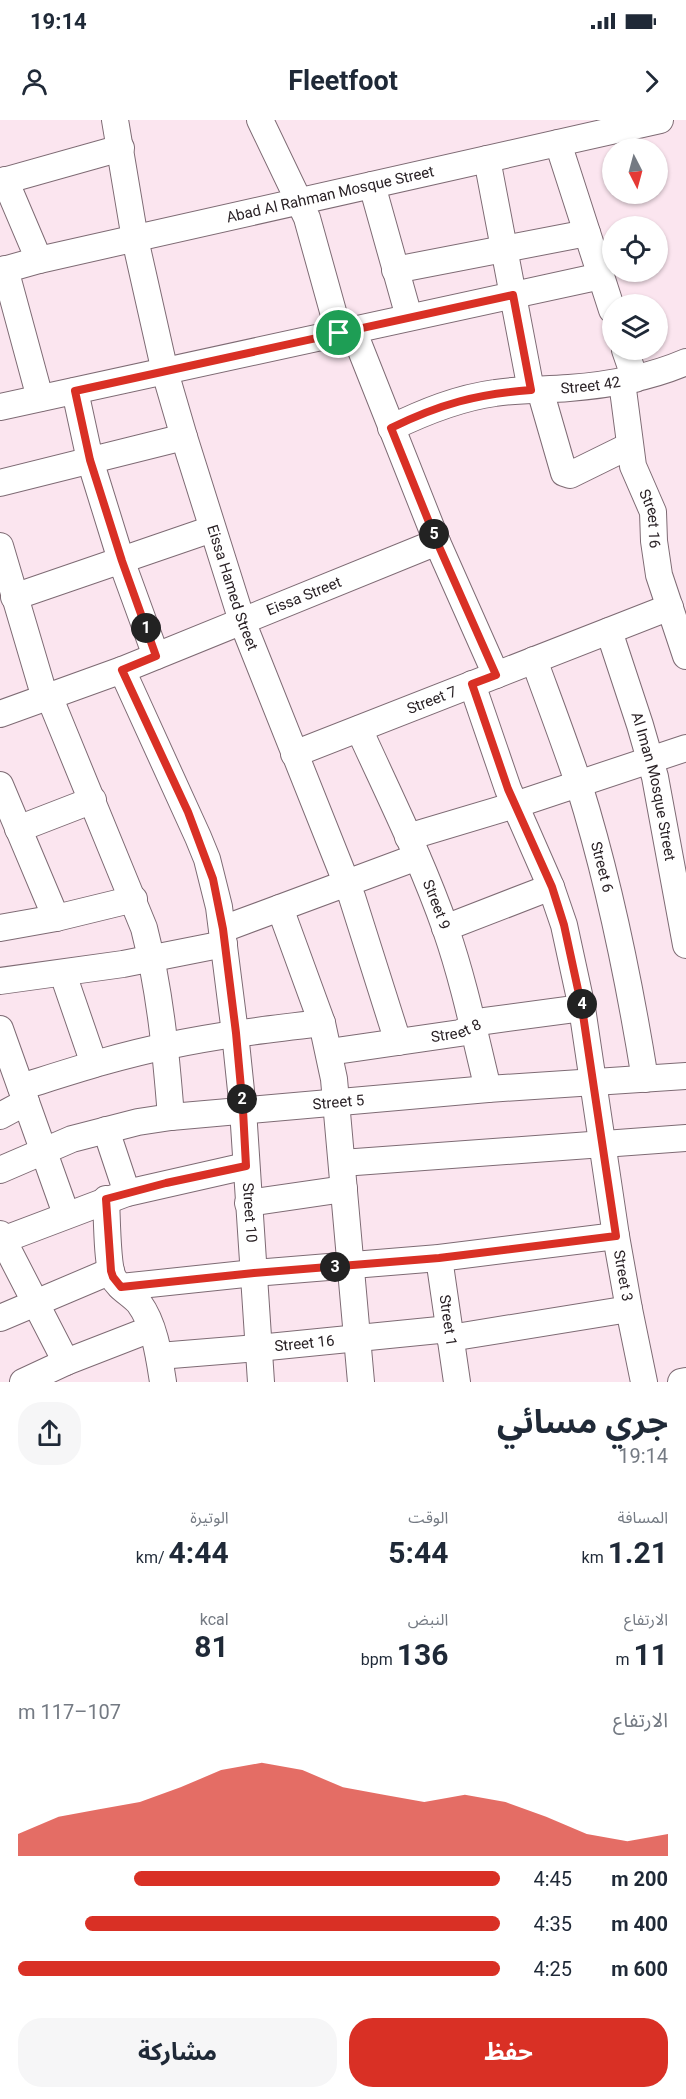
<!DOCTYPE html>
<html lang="ar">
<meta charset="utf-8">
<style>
body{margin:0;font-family:Roboto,"Noto Sans Arabic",sans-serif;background:#f6f6f7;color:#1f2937;direction:rtl;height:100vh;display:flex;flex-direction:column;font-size:22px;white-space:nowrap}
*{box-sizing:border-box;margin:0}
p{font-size:20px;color:#747a83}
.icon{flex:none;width:33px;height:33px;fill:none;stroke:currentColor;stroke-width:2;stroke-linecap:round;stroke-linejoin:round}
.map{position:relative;height:1262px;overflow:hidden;direction:ltr}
.panel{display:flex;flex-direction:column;background:#fff;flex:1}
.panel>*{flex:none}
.needle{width:39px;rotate:174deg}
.tools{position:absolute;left:602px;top:18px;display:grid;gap:12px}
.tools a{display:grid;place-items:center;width:66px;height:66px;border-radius:50%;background:#fff;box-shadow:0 2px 4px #0004;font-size:30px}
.pin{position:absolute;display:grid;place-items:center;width:51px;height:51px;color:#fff;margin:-26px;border:3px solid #fff;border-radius:50%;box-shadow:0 2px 6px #0007}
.km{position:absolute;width:30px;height:30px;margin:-15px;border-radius:50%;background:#222;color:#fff;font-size:16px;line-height:30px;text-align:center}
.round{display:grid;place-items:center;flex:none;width:63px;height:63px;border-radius:24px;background:#f6f6f7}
.headline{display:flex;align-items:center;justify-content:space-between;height:102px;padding:0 18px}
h1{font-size:33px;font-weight:700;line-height:45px}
.figures{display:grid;grid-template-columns:repeat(3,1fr);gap:9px;height:102px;padding:6px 18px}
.figures div{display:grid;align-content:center}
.figures b{font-size:30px;font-weight:700}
.figures small{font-size:16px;font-weight:400}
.figures p{font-size:16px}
.chart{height:168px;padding:12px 18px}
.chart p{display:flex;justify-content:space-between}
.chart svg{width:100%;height:108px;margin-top:6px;fill:#d93025;opacity:.7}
.cta{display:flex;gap:12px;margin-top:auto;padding:12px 18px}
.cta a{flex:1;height:69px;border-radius:24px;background:#d93025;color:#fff;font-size:24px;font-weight:700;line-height:69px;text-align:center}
.cta a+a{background:#f6f6f7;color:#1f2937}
ul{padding:0 18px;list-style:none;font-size:20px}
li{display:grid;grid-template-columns:96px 72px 1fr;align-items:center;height:45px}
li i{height:15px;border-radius:8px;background:#d93025}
.status{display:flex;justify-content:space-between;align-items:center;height:42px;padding:0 30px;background:#fff;direction:ltr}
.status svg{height:16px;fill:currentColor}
header{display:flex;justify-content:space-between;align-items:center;height:78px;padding:0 18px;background:#fff;font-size:27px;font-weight:700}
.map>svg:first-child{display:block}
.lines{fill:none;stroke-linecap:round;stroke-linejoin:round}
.minor-casing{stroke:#7e6b74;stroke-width:28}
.minor{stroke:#fff;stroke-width:26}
.route-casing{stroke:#fff;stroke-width:12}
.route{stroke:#d93025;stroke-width:8}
.labels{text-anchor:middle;stroke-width:6;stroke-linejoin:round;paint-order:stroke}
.street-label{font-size:15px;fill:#2a2226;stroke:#fbe5ef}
</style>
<div class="status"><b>19:14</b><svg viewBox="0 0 49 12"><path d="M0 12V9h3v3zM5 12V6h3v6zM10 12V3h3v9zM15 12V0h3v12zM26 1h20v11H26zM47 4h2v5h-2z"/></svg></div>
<header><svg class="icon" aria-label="forward" viewBox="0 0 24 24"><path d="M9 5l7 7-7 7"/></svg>Fleetfoot<svg class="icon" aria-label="person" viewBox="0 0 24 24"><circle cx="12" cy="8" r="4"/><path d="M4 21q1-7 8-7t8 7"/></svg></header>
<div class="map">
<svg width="686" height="1262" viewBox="0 0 686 1262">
<rect width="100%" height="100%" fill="#fbe5ef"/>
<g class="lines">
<defs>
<g id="minor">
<path id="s1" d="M115,0L135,119L165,252L184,317L242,501L352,777L398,922"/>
<path d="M260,0L307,98L339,213"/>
<path d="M558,23L612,190"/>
<path d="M487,39L531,270"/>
<path d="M5,60L39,140"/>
<path d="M0,62L121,28"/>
<path d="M372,65L409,197"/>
<path d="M5,149L40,278"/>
<path d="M395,150L587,113"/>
<path id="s2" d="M0,151L39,140L660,0"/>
<path d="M353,210L437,422L496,555"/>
<path d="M625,230L635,259"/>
<path id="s3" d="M622,262L633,346L653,392L654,421L659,455L686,536"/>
<path d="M540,270L564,353L570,355L629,326"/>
<path d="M75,271L90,340L121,440L156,536"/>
<path d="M0,287L601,156"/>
<path id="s4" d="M391,308C424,292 458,278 495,273C520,269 545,270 569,268C609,265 649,258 686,242"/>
<path d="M0,363L184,317"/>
<path d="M0,426L45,578"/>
<path d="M14,477L212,409"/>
<path id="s5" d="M609,511L640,605L655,657L686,825"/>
<path id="s6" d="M534,540C549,581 565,623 579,665C609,761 629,860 645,959"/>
<path id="s7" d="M122,550L198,717L207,739L219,787L235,913L243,990L261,1262"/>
<path id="s8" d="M472,564L508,669L551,767L564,805L582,888L616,1116L629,1189L644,1262"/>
<path d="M49,576L144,808C160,870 166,933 171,997"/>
<path id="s9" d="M0,594L122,550L437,422"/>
<path id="s10" d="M359,609C389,675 422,741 446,810C464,862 475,916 488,969"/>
<path id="s11" d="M294,634L670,487"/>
<path d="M0,665L56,798"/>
<path d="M18,709L93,680"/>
<path d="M408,717L515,685L686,628"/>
<path d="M280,788L322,903L334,959L361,1262"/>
<path d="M0,808L56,798L134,779"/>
<path d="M445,808L551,767"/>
<path d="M223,809L417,737"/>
<path d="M63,854L94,944"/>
<path d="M0,861L123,844L224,824"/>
<path d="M0,909L66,1094"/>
<path id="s12" d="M329,932L460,913L485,901L582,888"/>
<path d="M21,967C69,952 117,936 167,926C218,915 270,909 322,903"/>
<path d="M0,996L26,982"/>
<path d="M106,1010L127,1073"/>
<path d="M342,1043L686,1018"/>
<path id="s13" d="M0,1050L72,1019L138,1002L171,997L488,969L686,956"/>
<path d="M106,1079C107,1096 107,1145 113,1157C118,1168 131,1174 139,1183C155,1205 159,1236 163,1262"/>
<path d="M248,1083L344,1069"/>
<path d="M0,1114L66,1242"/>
<path d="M0,1121L127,1073L246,1046"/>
<path id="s14" d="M439,1138L457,1262"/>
<path d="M121,1167L254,1153L439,1138L616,1116"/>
<path d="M0,1198L111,1151"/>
<path d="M450,1218L629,1189"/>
<path id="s15" d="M159,1236L258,1228L449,1209"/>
<path d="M23,1262L66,1242L151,1209"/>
<path d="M681,1262L686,1261"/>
</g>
</defs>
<!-- minor casing -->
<use href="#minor" class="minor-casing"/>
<!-- minor -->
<use href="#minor" class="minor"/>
</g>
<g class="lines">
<defs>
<path id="route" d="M513,175L531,270C477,274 440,284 391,308L437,422L496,555L472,564L508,669L552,767L564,805L582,888L616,1116L439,1138L254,1153L121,1167L113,1157L111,1151L106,1079L166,1063L246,1046L243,990L236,913L223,809L213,759L188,692L122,550L156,536L122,441L90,340L75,271Z"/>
</defs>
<!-- route casing -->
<use href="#route" class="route-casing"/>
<!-- route -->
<use href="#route" class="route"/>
</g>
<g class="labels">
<!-- street labels -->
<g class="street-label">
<text dy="5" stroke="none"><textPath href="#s2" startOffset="339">Abad Al Rahman Mosque Street</textPath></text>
<text dy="5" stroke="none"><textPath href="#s4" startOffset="206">Street 42</textPath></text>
<text dy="5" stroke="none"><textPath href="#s3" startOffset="141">Street 16</textPath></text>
<text dy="5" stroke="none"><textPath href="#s1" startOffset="483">Eissa Hamed Street</textPath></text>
<text dy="5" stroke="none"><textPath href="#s9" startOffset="326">Eissa Street</textPath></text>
<text dy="5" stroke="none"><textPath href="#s11" startOffset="148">Street 7</textPath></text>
<text dy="5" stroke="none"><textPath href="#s5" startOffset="162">Al Iman Mosque Street</textPath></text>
<text dy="5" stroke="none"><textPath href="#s6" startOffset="218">Street 6</textPath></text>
<text dy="5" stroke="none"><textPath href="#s10" startOffset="192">Street 9</textPath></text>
<text dy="5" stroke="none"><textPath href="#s12" startOffset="129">Street 8</textPath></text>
<text dy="5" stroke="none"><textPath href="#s13" startOffset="348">Street 5</textPath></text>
<text dy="5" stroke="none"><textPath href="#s7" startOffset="564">Street 10</textPath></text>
<text dy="5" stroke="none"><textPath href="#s8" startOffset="614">Street 3</textPath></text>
<text dy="5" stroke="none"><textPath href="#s14" startOffset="63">Street 1</textPath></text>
<text dy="5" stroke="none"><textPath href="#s15" startOffset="146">Street 16</textPath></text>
</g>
</g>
</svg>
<div class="tools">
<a><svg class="needle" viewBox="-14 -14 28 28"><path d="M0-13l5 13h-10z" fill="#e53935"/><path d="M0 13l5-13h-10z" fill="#747a83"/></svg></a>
<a><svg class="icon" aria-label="locate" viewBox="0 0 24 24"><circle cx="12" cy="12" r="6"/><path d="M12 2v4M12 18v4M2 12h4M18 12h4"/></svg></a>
<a><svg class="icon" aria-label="layers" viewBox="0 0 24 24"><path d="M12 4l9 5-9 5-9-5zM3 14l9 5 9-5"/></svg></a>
</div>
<div class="pin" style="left:339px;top:213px;background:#1e9e55"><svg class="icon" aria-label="arrive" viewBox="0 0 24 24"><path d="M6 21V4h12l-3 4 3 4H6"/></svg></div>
<b class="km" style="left:146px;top:508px">1</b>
<b class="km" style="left:242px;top:979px">2</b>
<b class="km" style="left:335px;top:1147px">3</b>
<b class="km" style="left:582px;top:884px">4</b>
<b class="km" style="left:434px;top:414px">5</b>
</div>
<section class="panel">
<div class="headline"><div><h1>جري مسائي</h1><p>19:14</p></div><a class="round"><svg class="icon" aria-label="share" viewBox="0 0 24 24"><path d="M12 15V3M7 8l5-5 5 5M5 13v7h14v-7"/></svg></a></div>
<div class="figures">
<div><p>المسافة</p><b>1.21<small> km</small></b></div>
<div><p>الوقت</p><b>5:44</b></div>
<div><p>الوتيرة</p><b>4:44<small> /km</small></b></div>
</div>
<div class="figures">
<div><p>الارتفاع</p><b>11<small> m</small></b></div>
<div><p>النبض</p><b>136<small> bpm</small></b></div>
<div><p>kcal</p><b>81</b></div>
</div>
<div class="chart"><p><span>الارتفاع</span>107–117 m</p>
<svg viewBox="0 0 160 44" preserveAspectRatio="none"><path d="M0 44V35L10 28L20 25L30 22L40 16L50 9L60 6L70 9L80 16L90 19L100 22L110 19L120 22L130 28L140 35L150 38L160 35V44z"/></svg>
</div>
<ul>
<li><b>200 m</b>4:45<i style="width:76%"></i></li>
<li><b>400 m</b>4:35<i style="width:86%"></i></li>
<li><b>600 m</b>4:25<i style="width:100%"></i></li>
</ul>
<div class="cta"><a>حفظ</a><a>مشاركة</a></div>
</section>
